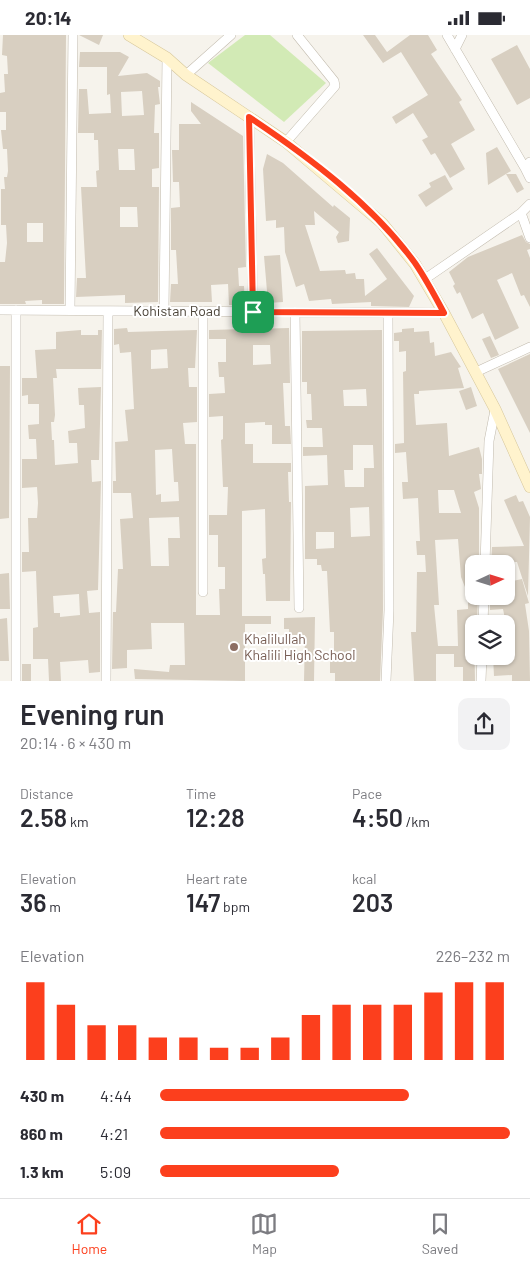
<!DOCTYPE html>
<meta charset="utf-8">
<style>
body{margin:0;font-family:Barlow,sans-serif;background:#f2f2f3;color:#2b2b33;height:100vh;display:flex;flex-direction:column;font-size:19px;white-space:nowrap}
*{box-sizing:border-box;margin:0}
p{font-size:16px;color:#7c7c81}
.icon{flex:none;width:28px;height:28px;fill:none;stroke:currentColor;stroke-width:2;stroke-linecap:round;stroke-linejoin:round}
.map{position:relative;height:646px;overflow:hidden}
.drawer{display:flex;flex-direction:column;background:#fff;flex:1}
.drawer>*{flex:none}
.needle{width:32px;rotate:86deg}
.tools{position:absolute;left:465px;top:520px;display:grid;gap:10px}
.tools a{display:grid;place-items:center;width:50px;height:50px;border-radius:10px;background:#fff;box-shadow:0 1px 4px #0004;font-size:25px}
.pin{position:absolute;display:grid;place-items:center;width:42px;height:42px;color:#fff;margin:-21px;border-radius:10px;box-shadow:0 2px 8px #0006}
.round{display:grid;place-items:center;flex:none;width:52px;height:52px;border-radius:10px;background:#f2f2f3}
.headline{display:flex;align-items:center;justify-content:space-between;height:85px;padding:0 20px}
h1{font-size:28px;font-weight:600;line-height:38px}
.figures{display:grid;grid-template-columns:repeat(3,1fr);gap:8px;height:85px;padding:5px 20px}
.figures div{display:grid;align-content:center}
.figures b{font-size:25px;font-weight:600}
.figures small{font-size:14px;font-weight:400}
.figures p{font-size:14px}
.chart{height:140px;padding:10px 20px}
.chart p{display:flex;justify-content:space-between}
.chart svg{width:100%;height:90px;margin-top:5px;stroke:#fc3f1d;stroke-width:6}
ul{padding:0 20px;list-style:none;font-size:16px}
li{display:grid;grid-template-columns:80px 60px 1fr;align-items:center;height:38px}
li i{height:12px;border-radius:6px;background:#fc3f1d}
.status{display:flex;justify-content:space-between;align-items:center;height:35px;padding:0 25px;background:#fff;direction:ltr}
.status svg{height:14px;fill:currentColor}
.dock{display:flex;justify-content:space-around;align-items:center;height:70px;border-top:1px solid #e1e1e2;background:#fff;font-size:14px;color:#7c7c81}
.dock a{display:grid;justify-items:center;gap:2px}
.dock .selected{color:#fc3f1d}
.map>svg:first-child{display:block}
.green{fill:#d2eab5}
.building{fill:#d8cfc1;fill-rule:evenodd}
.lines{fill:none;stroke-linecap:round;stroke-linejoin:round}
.street-casing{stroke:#c2bbae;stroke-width:10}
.secondary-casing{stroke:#d6c79b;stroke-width:12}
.street{stroke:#fff;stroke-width:9}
.secondary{stroke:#fff3cd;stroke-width:11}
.route-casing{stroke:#fff;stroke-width:10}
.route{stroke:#fc3f1d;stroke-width:6}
.education-dot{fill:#8d6e63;stroke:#fff;stroke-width:2}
.labels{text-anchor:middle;stroke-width:4;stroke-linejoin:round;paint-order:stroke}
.street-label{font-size:14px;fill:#4b4439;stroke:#fff}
.education-label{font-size:14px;fill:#785e54;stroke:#fff;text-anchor:start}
</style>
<div class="status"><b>20:14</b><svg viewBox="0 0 49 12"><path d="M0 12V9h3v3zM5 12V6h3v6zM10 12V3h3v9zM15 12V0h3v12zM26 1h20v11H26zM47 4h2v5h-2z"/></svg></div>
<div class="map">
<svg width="530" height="646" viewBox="0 0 530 646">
<rect width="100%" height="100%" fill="#f6f3ec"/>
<!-- green -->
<path class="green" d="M245,0H270L326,48L284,87L208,28Z"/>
<!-- building -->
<path class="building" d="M3,0H66L64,269H42V265L25,266L26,269H0V227H5L7,208L6,190H1V154H5L4,142H7L8,136L7,114H3L1,95H6V77H0V58L5,57L4,39H8L7,21L2,20ZM27,188H43V207H27Z
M79,0H103L99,10Z
M363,0H375L387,17L410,0H428L437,15L431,19L462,65L459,67L475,95L451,109L465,134L450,143L435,118L431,120L422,105L428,102L413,78L396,89L392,82L428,60L401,17L383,28Z
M517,10L530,34V63L517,70L491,24Z
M80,17H120L129,22L118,41L147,38L160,46V52H158L160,69L155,70L154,98H159V133L152,134V152H159L158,267L125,268V260L76,262L77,243H86L81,152H97L96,136L99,135L98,105H94V98H78L79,54H87L89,79L111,78L110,59L107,60V32H79ZM142,56L144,80L122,81L121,57ZM118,114H134L135,135H119ZM120,172H137L138,192H120Z
M191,67L243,101L246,232L238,233L239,251H244L245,270H229L228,249L211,250L212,267H170L171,249H178L176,215H171V173L180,172L179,147H173L172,115H179V89H201L191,76Z
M497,112L511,136L488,150L486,118Z
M267,119L283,128L333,172L334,170L350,183L349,206L338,208L336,202L339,197L314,176L315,190H305L320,236L345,235L346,239L355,238L356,244H364L365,261L387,244L369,219L377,213L414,261L409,272L371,271V267L332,269L331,264L309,266L304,249L296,252L285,217L284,192L276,193V185L266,186L263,134Z
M506,139H516L524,154L517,158Z
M445,140L453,154L426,172L418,160L431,152L429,148Z
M522,200L526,207L530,209V214L527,215L530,223V272L524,260L521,261L512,238L497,245L519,293L495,305L483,278L472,284L460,257L457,259L453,251L455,249L449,237L468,222Z
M280,220L283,267L268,268L264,221Z
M127,293L128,297L197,295L195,333H188L189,352H197V387L183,388L185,409H196V580H220L219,554H225V532H218V500H209V480H227L228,452H223L221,405L223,404V381L209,382V359L225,358L224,342H219L218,327H226V304H209V295L289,293L290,348H283L285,391H290L291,409H272V390H265V387L245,388V409H253V428H291V437H288L289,467H291L290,566H266L265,539H263L262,524L266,523L265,474L242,476V581H271V589H245V646L135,644L134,634L169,637L170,630H185L184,588H151L152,614L127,615V633L112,634L113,577H116L118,534H123L120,484L133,483L131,458H113V446H116L115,407L128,406L125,375L134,374L131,317L120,318L119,309L114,310V294ZM253,310H270L271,329L253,330ZM167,314L168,333L151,334V315ZM172,414L174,447H178L179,466L161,467V459L156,460L155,415ZM179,482L180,503H168L169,531H151L149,483Z
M414,293V297L429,296L430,308L434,307L435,321L451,317L461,332L458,333L464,353L419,356V359H414L416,390L447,388L449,421L479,412L482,424V439H479L481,454L474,457L479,473V528L474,529V552H465L461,542L458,504L435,505L439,570H434L438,611H458L457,575L468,574V561H478L477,589H474L475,646H463V632H454V619H436V646H414L411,597H416L417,537H426L425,520H417L416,506H420L418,463L403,464L402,447H408L406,417L395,418V409L404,408L403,337L406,336V316L399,317V306H394V298L402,297V294ZM438,455H454L461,478H439Z
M81,295V300H98V295H102L101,334H56L57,343H53L55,380L54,387H51L52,405H54L55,430L78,428L77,408H69L68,396L85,393L84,370H79L78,353L101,352L99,425H91L92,447L101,446L98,555L87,556L89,578L100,577V637L89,638L88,625L60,627L61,646H49L48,624H33V593L38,592L36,536L22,537V517H29L28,483H37L38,468L37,452L22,453V424H37L36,404H29L28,390L39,389V369H28V360L22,361V343H37L35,315L56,314V297ZM79,559L80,580L60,582V578H54L53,561Z
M382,295L383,575L380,646H335V638H330V620H334V597H330L327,536H322L321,530H317V524H305V451L328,450L327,420L303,421V412H323L322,393H307L306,385H312L311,359H307V347H302V296ZM366,354L367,371H344L343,355ZM353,410H373L374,433H364V452H345L344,435H353ZM369,472L370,501L351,502L350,473ZM316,497H334V513L316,514Z
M490,301L499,320L491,323L482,304Z
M530,319V398L498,334Z
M0,331H10L9,483L0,484Z
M471,352L477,371L466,375L459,356Z
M516,460L519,467L523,466L530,482L528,561L517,527L491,528L492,512L524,511L504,465Z
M9,538L10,574H0V539Z
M522,544L529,568L525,569L529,596L530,646H512V640L494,641L493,621H506V589L503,574L490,575V561H511L508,547Z
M315,582L314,646H304L305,600H289V594H284V583Z
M7,583L9,626H0V584Z
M22,629H31V646H22Z"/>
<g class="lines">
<defs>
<path id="street" d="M447,0L525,133
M455,14L462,0
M186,40L231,0
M249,82L253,277
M286,107L335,51L334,46L297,0
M530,127L525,133L530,143
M521,178L530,203
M425,244L521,178L530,169
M0,275L444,278
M70,275L73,0
M164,275L167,23
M203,276V557
M295,277L299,573
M476,337L530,312
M485,529L489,406L495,375
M483,589L484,561
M16,646V275
M106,646L108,276
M386,646L389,575L388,278
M481,646L482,621"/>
<path id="secondary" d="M129,0L167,23L186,40L286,107L382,188L415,229L444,278L495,374L530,452"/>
</defs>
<!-- street casing -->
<use href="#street" class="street-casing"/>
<!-- secondary casing -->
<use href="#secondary" class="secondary-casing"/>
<!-- street -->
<use href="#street" class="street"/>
<!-- secondary -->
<use href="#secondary" class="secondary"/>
</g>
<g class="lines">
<defs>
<path id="route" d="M249,82C309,122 372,169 415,228C426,244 435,261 444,278L253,277Z"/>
</defs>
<!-- route casing -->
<use href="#route" class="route-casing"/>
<!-- route -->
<use href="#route" class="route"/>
</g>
<!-- markers -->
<circle class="education-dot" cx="234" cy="612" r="5"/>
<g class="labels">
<!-- street labels -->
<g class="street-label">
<text x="177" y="281">Kohistan Road</text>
</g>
<!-- education labels -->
<g class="education-label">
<text x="244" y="609">Khalilullah<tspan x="244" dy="16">Khalili High School</tspan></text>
</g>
</g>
</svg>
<div class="tools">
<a><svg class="needle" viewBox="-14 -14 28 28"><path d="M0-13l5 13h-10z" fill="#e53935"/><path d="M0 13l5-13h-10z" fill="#7c7c81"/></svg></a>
<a><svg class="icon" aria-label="layers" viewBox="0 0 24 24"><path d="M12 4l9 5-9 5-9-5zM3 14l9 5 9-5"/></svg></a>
</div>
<div class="pin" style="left:253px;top:277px;background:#1e9e55"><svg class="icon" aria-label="arrive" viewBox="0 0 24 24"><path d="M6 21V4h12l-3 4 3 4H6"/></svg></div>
</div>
<section class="drawer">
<div class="headline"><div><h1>Evening run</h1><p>20:14 · 6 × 430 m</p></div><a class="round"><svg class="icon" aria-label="share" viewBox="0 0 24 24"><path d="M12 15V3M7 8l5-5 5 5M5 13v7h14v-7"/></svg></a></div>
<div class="figures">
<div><p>Distance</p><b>2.58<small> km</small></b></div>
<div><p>Time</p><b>12:28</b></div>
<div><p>Pace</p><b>4:50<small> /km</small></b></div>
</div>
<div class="figures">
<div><p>Elevation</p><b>36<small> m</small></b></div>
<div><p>Heart rate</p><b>147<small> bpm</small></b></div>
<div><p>kcal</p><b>203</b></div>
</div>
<div class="chart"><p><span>Elevation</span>226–232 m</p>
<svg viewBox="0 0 160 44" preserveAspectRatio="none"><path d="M5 44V6M15 44V17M25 44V27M35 44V27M45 44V33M55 44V33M65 44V38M75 44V38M85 44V33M95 44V22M105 44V17M115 44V17M125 44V17M135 44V11M145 44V6M155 44V6"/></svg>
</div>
<ul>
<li><b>430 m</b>4:44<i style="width:71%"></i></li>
<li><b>860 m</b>4:21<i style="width:100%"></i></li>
<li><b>1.3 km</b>5:09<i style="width:51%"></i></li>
</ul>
</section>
<nav class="dock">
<a class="selected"><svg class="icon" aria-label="home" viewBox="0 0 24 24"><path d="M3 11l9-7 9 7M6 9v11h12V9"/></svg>Home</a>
<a><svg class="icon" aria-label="map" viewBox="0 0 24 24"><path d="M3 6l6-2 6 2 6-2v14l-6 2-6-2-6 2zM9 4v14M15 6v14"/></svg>Map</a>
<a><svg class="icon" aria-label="saved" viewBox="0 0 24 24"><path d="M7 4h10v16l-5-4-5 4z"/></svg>Saved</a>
</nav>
